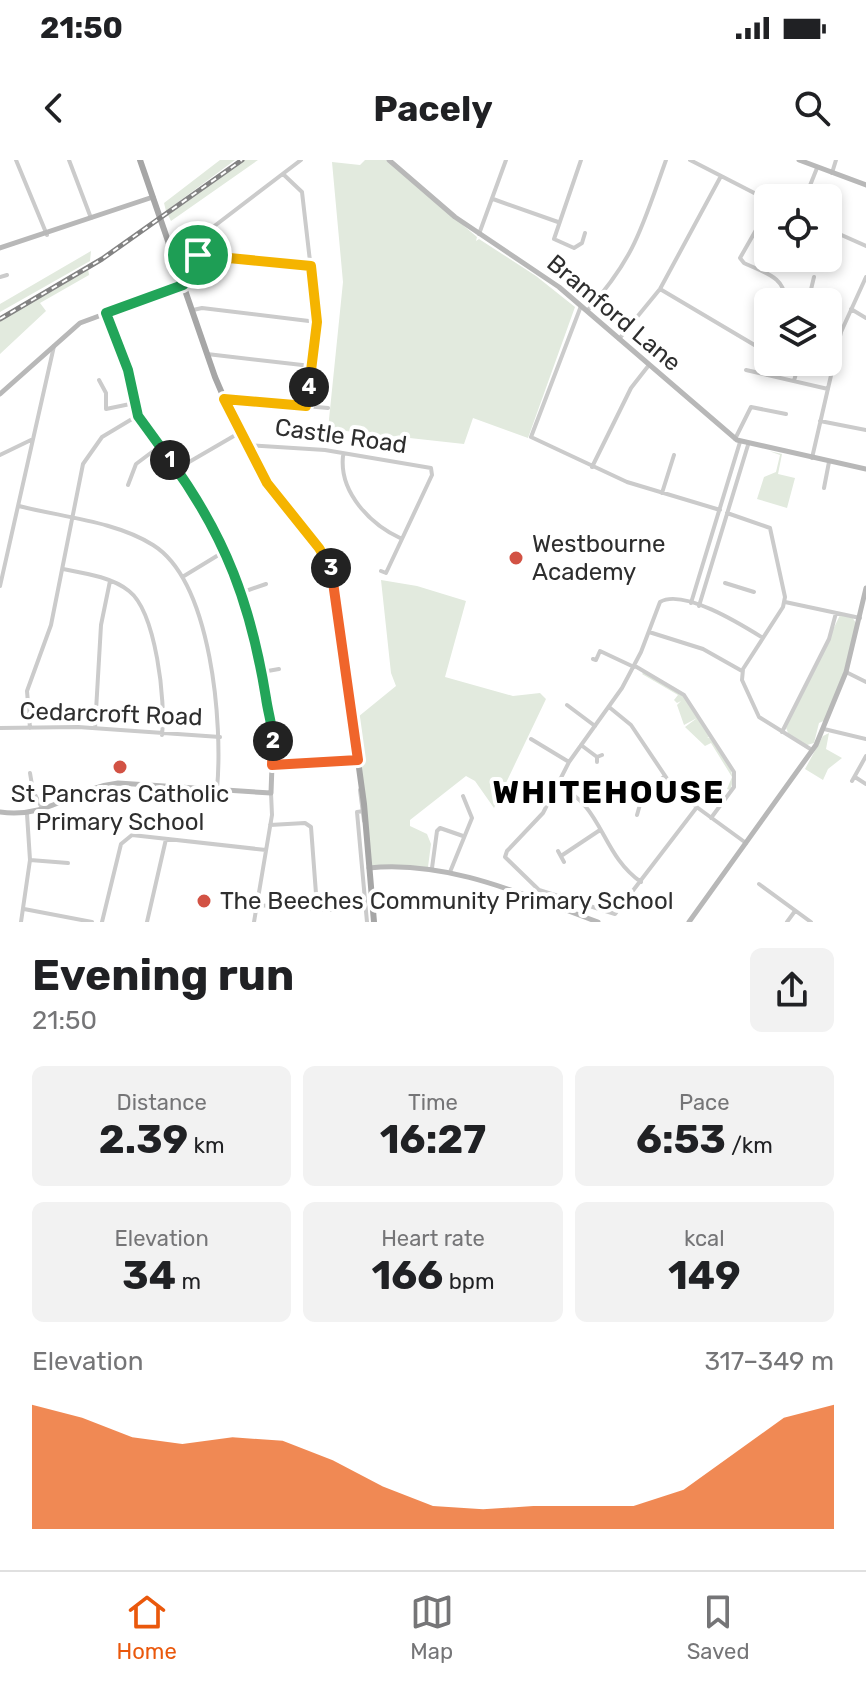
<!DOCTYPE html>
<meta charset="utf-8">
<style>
body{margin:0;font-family:Rubik,sans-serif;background:#f2f2f2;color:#202124;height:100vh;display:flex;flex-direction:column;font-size:30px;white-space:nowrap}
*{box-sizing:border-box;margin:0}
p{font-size:26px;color:#757577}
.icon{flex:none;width:44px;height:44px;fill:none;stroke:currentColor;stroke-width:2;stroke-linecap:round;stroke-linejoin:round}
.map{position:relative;height:762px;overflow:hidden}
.panel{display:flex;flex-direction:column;background:#fff;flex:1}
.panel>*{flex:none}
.buttons{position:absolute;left:754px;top:24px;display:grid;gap:16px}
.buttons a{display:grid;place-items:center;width:88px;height:88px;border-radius:12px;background:#fff;box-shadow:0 4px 12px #0003;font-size:40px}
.pin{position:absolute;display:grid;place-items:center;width:68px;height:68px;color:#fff;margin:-34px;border:4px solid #fff;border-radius:50%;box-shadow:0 2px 8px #0007}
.km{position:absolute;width:40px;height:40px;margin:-20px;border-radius:50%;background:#222;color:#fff;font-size:22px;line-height:40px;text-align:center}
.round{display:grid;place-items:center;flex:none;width:84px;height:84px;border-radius:12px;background:#f2f2f2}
.summary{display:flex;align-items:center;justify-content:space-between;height:136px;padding:0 32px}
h1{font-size:44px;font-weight:700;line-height:60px}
.stats{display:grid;grid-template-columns:repeat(3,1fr);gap:12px;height:136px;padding:8px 32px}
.stats div{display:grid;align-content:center;border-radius:12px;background:#f2f2f2;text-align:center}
.stats b{font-size:40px;font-weight:700}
.stats small{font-size:22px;font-weight:400}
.stats p{font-size:22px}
.chart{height:224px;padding:16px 32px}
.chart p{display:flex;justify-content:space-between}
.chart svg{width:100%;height:144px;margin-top:8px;fill:#ea580c;opacity:.7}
.status{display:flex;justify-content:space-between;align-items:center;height:56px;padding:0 40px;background:#fff;direction:ltr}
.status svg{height:22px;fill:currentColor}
header{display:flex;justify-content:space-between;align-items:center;height:104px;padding:0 32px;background:#fff;font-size:36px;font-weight:700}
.dock{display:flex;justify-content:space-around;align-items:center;height:112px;border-top:2px solid #e0e0e0;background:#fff;font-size:22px;color:#757577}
.dock a{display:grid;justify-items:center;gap:4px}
.dock .on{color:#ea580c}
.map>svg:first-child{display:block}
.green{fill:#e2eade}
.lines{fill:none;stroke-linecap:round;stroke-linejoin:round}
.street{stroke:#cbcbcb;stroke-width:4}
.secondary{stroke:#b8b8b8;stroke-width:5}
.primary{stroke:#a6a6a6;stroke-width:6}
.rail-casing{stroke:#838383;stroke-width:5}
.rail{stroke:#fff;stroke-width:2;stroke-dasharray:6;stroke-linecap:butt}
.split-1-casing{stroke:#fff;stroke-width:16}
.split-2-casing{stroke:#fff;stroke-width:16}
.split-3-casing{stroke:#fff;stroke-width:16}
.split-4-casing{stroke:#fff;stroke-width:16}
.split-5-casing{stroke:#fff;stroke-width:16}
.split-1{stroke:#22a559;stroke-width:10}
.split-2{stroke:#22a559;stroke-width:10}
.split-3{stroke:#f0652b;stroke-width:10}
.split-4{stroke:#f5b400;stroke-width:10}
.split-5{stroke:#f5b400;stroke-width:10}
.poi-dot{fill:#d25244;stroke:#fff;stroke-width:3}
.labels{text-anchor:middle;stroke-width:8;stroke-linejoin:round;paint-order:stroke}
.street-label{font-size:24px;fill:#2e2e2e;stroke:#fff}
.poi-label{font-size:24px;fill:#2e2e2e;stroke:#fff;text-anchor:start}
.district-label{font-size:32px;font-weight:bold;letter-spacing:2px;fill:#000;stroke:#fff}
</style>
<div class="status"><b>21:50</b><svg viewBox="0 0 49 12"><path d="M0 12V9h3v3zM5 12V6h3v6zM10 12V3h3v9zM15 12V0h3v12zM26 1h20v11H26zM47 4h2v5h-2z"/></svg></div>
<header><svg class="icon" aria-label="back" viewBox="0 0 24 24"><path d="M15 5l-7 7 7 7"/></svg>Pacely<svg class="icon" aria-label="search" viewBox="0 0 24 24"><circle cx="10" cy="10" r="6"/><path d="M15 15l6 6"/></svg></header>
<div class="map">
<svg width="866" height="762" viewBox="0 0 866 762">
<rect width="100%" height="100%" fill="#fff"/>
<!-- green -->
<path class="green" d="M220,0H235L166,51L164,43Z
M244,0H258L171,61L168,55Z
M365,0H386L477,77L476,81L479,79L536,116L575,147L528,278L473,258L464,284L328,269L343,122L332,2L360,5Z
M91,91L90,101L0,152V144Z
M88,108L89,115L40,143L46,151L0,194V157Z
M769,291L782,294L778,314L795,318L787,348L757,339L764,317L776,312L780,295Z
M381,420L417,426L466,441L445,517L513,536L540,533L546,539L494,648L475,621L466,616L410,660V666L427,674L431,684L428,707L368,708L353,561L396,526L391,513Z
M840,455L852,457L856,463L844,512L826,560L819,563L814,583L807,585L789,575L786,568Z
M644,512L684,537L710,576L707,578L711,577C721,592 739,612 730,630L727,629L732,617L711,583L705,586L685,567L697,558L684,565L677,545L681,541L677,543L674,540L678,535L642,514Z
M829,573L826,589L842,598L828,609L823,620L805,609L823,576Z"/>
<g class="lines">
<!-- street -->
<path class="street" d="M16,0L47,75
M69,0L91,58
M581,0L554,79L574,88L582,83L585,73
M690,0L768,40
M832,13L836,0
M283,14L302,32L317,162L306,246
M805,38L817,8
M493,39L558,62
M768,49L740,98L744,103C762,112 788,117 784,142
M828,69L866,86
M479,74L506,0
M183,91L192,95L311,106
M174,94L183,90L301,0
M0,117L7,115
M660,129L768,193
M808,142L814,117
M581,146L531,277L627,322L720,350
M851,149L866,158
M193,150L202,148L317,162
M587,151C636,96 642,67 666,0
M106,154L128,210L138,256L188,326L219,380L243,432L273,573L272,605
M619,179L660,129L721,16
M207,194L311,206
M746,210L828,229
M767,215L770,202
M99,220L106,233V249L135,243
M794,221L799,202
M224,239L328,248
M820,261L866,270
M735,279L751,247L786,254
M246,285L325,290L431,308L432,315L386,413L381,411
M0,295L33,279
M343,296C339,333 371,365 402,379
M812,298L841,172L866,117
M592,307L631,228L649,205
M177,309L239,273
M128,325L136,304L160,286
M824,328L829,302
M662,333L674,295
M19,346C61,357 115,361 153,385C212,422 223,565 217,629
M727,353L770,368L785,437L783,447L743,509L742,520L759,557L812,590
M63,409C84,413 112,417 129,431C156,452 166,542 162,575
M184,416L225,391
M725,423L754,432
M0,426L54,186
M243,432L266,424
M785,442L860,458
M691,443L740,282
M699,446L748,285
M649,472L703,489L742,511
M593,499L596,500L600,491L634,507
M635,506L684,535L734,612V627L711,658
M262,512L279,509
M846,512L866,522
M567,545L595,566
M609,547L631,565L676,632L746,683
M0,568L78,567L220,577
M30,568L27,531L51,465L83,304L102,277L137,256
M95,568L101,465L110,421
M824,569L866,579
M782,572L829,479L836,453
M531,579L569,602
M581,585L597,597
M597,602V597L602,595
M30,613L33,631L42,648
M855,617L866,624
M852,621L866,596
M557,625C604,646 600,693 641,722
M512,626L548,644
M360,630L364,661
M697,647L615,754L539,730L505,697L507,691L543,653L569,602L622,528L641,492L660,442C683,428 742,465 763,478
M364,651L357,652L367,762
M637,655L643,634L665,616
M270,665L305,663L311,667L317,747
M558,691L564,702
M561,696L600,670
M30,700L68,703
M432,708L437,671L440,668L463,676
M450,712L472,658L463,636
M759,724L811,762
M256,745L331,750
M24,749L92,762
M21,762L30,700L27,654
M102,762L121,684L132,675L266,690
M147,762L166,679
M254,762L272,655L271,633
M787,762L795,751"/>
<!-- secondary -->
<path class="secondary" d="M389,0L455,57L559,127L737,280L866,309
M799,0L866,25
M0,88L153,37
M0,234L80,163L183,125
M0,652C49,659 74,628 118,623L271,633L272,605L358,600
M369,708C448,700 524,735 598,762
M689,762L816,585L846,512L866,428"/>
<!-- primary -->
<path class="primary" d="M140,0L215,217L239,273L267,323L319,388L332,412L364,644L374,762"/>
<defs>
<path id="rail" d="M0,159L102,99L242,0"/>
</defs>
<!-- rail casing -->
<use href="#rail" class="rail-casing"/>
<!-- rail -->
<use href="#rail" class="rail"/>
</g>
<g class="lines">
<defs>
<path id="split-1" d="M170,300L138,256L128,210L106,153L183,125L174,94L183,90L198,95"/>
<path id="split-2" d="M170,300C226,377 251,445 266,538C268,553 273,567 273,581"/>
<path id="split-3" d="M273,581L272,605L358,600L331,408"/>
<path id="split-4" d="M309,227L306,246L224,239L267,323L319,388L331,408"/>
<path id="split-5" d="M198,95L311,106L317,162L309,227"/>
</defs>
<!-- split-1 casing -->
<use href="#split-1" class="split-1-casing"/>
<!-- split-2 casing -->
<use href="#split-2" class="split-2-casing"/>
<!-- split-3 casing -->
<use href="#split-3" class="split-3-casing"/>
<!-- split-4 casing -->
<use href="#split-4" class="split-4-casing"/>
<!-- split-5 casing -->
<use href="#split-5" class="split-5-casing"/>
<!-- split-1 -->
<use href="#split-1" class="split-1"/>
<!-- split-2 -->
<use href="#split-2" class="split-2"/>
<!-- split-3 -->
<use href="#split-3" class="split-3"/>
<!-- split-4 -->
<use href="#split-4" class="split-4"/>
<!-- split-5 -->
<use href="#split-5" class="split-5"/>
</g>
<!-- markers -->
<g class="poi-dot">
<circle cx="516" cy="398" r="8"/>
<circle cx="120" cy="607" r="8"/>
<circle cx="204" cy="741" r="8"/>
</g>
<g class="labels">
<!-- street labels -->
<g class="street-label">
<text transform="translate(614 153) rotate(40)" y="8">Bramford Lane</text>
<text transform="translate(341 276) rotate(8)" y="8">Castle Road</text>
<text transform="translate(111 554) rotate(2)" y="8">Cedarcroft Road</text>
</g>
<!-- poi labels -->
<g class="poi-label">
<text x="532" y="392">Westbourne<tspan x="532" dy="28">Academy</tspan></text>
<text x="120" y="642" text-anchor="middle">St Pancras Catholic<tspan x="120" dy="28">Primary School</tspan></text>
<text x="220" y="749">The Beeches Community Primary School</text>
</g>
<!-- district labels -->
<g class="district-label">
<text x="609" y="643">WHITEHOUSE</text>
</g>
</g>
</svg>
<div class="buttons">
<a><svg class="icon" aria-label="locate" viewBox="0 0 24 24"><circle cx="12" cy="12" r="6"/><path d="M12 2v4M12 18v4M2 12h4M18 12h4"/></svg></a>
<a><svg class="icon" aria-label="layers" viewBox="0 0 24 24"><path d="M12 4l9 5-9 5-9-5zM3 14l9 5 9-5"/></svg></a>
</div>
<div class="pin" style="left:198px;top:95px;background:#1e9e55"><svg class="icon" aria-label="arrive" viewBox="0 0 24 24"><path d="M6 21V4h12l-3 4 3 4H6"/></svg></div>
<b class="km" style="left:170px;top:300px">1</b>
<b class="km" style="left:273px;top:581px">2</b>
<b class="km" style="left:331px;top:408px">3</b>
<b class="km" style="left:309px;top:227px">4</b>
</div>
<section class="panel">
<div class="summary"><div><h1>Evening run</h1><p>21:50</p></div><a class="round"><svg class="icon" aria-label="share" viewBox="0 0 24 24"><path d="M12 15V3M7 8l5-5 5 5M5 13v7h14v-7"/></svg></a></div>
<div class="stats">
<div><p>Distance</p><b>2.39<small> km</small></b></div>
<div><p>Time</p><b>16:27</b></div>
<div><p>Pace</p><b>6:53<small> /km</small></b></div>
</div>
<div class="stats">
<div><p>Elevation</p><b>34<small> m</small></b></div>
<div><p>Heart rate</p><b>166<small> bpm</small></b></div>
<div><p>kcal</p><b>149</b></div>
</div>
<div class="chart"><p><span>Elevation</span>317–349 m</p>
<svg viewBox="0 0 160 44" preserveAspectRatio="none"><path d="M0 44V6L10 10L20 16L30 18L40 16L50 17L60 23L70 31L80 37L90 38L100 37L110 37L120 37L130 32L140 21L150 10L160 6V44z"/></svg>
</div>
</section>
<nav class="dock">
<a class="on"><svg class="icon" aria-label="home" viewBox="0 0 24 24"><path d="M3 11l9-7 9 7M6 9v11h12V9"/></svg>Home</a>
<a><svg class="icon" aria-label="map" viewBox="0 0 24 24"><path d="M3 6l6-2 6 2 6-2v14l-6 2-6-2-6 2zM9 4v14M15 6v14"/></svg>Map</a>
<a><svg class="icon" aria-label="saved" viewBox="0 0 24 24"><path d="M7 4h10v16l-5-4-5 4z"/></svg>Saved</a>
</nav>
